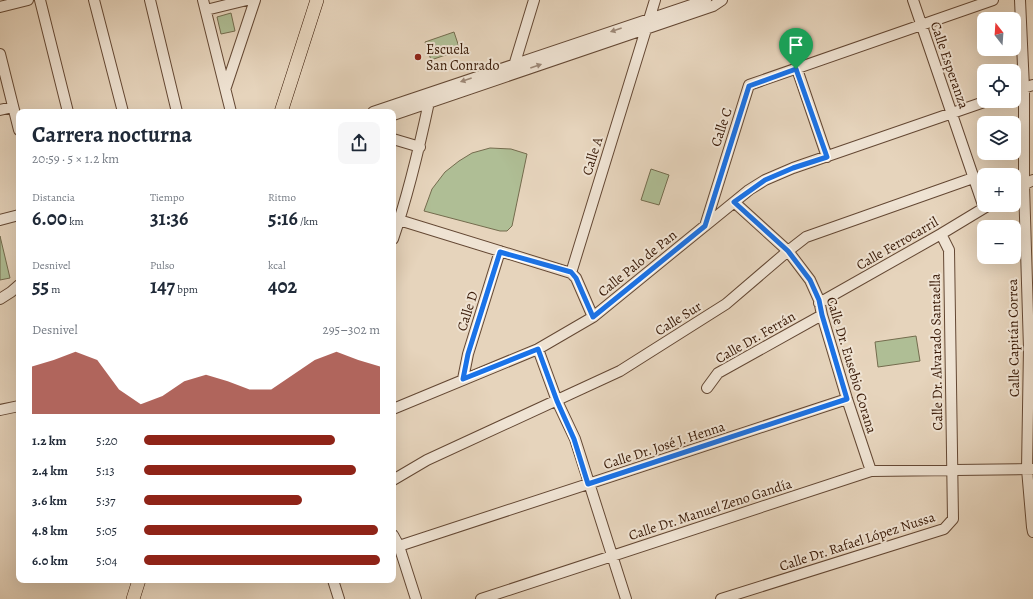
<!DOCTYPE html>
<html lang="es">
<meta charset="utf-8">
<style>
body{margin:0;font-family:Alegreya,serif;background:#f6f6f7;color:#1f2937;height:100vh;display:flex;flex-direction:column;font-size:15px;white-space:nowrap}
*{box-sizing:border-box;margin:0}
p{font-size:13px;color:#747a83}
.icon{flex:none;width:22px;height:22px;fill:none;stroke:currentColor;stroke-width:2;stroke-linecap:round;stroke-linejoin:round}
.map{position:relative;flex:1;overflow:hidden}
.side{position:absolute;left:16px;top:109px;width:380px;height:474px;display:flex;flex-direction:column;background:#fff;border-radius:8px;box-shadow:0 4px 16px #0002}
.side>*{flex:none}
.needle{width:26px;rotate:343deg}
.tools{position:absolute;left:977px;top:12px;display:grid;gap:8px}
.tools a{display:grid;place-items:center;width:44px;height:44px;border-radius:8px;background:#fff;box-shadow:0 4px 16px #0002;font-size:20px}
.pin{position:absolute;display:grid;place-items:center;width:34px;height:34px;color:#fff;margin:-41px -17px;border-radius:50% 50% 50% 0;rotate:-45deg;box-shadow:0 0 4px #0007}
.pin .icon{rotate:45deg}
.round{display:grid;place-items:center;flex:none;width:42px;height:42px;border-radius:8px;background:#f6f6f7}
.summary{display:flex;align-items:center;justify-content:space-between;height:68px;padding:0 16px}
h1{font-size:22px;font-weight:700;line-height:30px}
.figures{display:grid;grid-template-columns:repeat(3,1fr);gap:6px;height:68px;padding:4px 16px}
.figures div{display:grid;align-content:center}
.figures b{font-size:20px;font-weight:700}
.figures small{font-size:11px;font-weight:400}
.figures p{font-size:11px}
.chart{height:112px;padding:8px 16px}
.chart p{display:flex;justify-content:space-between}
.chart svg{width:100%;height:72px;margin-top:4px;fill:#8f2418;opacity:.7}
ul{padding:0 16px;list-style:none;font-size:13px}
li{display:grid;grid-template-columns:64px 48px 1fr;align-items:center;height:30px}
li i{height:10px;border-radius:5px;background:#8f2418}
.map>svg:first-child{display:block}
.green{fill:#afbe95;stroke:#746c4e}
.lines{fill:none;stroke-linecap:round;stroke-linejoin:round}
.minor-casing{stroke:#644834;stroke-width:12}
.major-casing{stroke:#381906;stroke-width:14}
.minor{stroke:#efe3d3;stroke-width:10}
.major{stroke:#e6d4bc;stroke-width:13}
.oneway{fill:#9d8877}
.route-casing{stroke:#fff;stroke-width:8}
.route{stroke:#1a73e8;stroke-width:5}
.poi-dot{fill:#8f2418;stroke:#efe3d3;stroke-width:1.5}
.labels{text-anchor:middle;stroke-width:4;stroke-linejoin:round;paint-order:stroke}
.poi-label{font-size:14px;fill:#381906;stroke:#efe3d3;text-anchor:start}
.street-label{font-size:14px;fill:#381906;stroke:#efe3d3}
</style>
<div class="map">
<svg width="1033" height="599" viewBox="0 0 1033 599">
<rect width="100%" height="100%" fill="#e6d4bc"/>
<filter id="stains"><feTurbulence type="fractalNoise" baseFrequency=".005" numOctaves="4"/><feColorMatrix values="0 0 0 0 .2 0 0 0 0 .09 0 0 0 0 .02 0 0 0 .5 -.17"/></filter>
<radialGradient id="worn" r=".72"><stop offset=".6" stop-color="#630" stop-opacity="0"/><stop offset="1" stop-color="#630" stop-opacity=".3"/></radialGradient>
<!-- green -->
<path class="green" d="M231,13L235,31L221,34L217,17Z
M454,32L460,50L431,60L425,42Z
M490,148L511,149L527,154L512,226L507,231H500L424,211L432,189L445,172L459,161L472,153Z
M651,169L669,175L659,205L641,200Z
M0,236L10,278L0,280Z
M916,336L920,361L878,367L875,342Z"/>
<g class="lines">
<defs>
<path id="minor" d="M40,0L68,112
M94,0L123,112
M150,0L177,112
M203,0L231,112
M913,0L984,208
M1020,0L1024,88V185L1029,348L1027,469L1032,527L1033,532
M0,7L28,0
M206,10L247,0
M0,54L19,130
M513,69L534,0
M797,69L827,157
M226,87L255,0
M1014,91L1033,85
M0,110L13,107
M373,112L706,0
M393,115L713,6L722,0
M393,139L420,147
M1014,190L1033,180
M734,202L788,251L810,280L819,300L822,315L847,399L871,471
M0,220L19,215
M399,220L571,273
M705,226L749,85L993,0
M393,239C408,195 419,149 429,102L428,98
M571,273L655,0
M571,273L576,278L593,317
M0,299L11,292L19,285
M819,303L941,234L989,205
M538,349L557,401L575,439L626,599
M463,379L468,354L500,251
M707,388L718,373L822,315
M393,409L538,349L593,317L749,190L765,180L793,168L987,101
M0,410L19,406
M393,480L427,460L620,371L726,304L788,251L806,237L973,178
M393,535L399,546L416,599
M399,546L847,399
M333,580L339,599
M481,599L871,471L1033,469
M721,599L944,529L953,519L949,250L941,234"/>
<path id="major" d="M281,112L317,0
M133,599L139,580"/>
</defs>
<!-- minor casing -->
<use href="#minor" class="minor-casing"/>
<!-- major casing -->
<use href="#major" class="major-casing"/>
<!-- minor -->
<use href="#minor" class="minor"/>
<!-- major -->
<use href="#major" class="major"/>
</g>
<!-- one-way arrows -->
<defs><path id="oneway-solid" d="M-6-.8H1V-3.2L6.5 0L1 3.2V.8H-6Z"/></defs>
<g class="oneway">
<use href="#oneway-solid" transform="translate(616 30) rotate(161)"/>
<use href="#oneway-solid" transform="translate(536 66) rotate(-19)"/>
<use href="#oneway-solid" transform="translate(466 80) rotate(161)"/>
</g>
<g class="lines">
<defs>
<path id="route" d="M796,69L827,157L793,168L765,180L734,202L788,251L810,280L819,300L822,315L847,399L588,484L574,439L557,401L538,349L463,379L468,354L500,252L571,272L576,278L593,317L705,226L749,86Z"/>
</defs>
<!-- route casing -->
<use href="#route" class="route-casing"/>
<!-- route -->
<use href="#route" class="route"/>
</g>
<!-- markers -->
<circle class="poi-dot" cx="418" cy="57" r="4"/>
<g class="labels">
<!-- poi labels -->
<g class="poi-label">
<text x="426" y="54">Escuela<tspan x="426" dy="16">San Conrado</tspan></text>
</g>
<!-- street labels -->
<g class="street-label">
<text transform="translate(950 65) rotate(71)" y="5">Calle Esperanza</text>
<text transform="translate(721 127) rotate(-72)" y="5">Calle C</text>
<text transform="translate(592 156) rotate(-73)" y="5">Calle A</text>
<text transform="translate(897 243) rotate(-30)" y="5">Calle Ferrocarril</text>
<text transform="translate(637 263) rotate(-39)" y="5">Calle Palo de Pan</text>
<text transform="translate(467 311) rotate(-73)" y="5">Calle D</text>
<text transform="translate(678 318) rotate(-32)" y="5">Calle Sur</text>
<text transform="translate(755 337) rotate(-30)" y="5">Calle Dr. Ferrán</text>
<text transform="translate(1013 338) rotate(-91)" y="5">Calle Capitán Correa</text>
<text transform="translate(936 352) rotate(-91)" y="5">Calle Dr. Alvarado Santaella</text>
<text transform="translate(852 365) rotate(73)" y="5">Calle Dr. Eusebio Corana</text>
<text transform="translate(664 445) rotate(-18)" y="5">Calle Dr. José J. Henna</text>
<text transform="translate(710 509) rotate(-18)" y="5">Calle Dr. Manuel Zeno Gandía</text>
<text transform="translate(857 541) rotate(-18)" y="5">Calle Dr. Rafael López Nussa</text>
</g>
</g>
<rect width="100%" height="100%" filter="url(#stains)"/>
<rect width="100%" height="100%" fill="url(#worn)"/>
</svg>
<div class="tools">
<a><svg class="needle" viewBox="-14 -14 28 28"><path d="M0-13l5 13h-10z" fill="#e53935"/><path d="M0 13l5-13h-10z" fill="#747a83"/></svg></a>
<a><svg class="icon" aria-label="locate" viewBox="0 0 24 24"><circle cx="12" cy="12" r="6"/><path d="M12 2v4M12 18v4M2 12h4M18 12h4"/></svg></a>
<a><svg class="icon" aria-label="layers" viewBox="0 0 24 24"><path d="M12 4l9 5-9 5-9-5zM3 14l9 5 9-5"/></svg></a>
<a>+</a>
<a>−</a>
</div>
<div class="pin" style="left:796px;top:69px;background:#1e9e55"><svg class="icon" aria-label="arrive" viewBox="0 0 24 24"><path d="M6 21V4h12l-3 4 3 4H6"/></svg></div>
<section class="side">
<div class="summary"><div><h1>Carrera nocturna</h1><p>20:59 · 5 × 1.2 km</p></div><a class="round"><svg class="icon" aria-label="share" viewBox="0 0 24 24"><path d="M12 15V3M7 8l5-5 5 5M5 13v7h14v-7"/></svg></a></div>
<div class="figures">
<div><p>Distancia</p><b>6.00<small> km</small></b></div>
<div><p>Tiempo</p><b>31:36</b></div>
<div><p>Ritmo</p><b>5:16<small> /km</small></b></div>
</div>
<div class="figures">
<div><p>Desnivel</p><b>55<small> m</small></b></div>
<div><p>Pulso</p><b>147<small> bpm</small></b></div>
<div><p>kcal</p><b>402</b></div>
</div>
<div class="chart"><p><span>Desnivel</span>295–302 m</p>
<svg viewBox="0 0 160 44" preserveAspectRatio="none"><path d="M0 44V15L10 11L20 6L30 11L40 29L50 38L60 33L70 24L80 20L90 24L100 29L110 29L120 20L130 11L140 6L150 11L160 15V44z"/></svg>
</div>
<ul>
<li><b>1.2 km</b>5:20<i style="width:81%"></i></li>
<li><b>2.4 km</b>5:13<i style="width:90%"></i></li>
<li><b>3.6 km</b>5:37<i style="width:67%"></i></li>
<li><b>4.8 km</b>5:05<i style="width:99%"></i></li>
<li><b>6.0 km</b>5:04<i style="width:100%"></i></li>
</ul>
</section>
</div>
